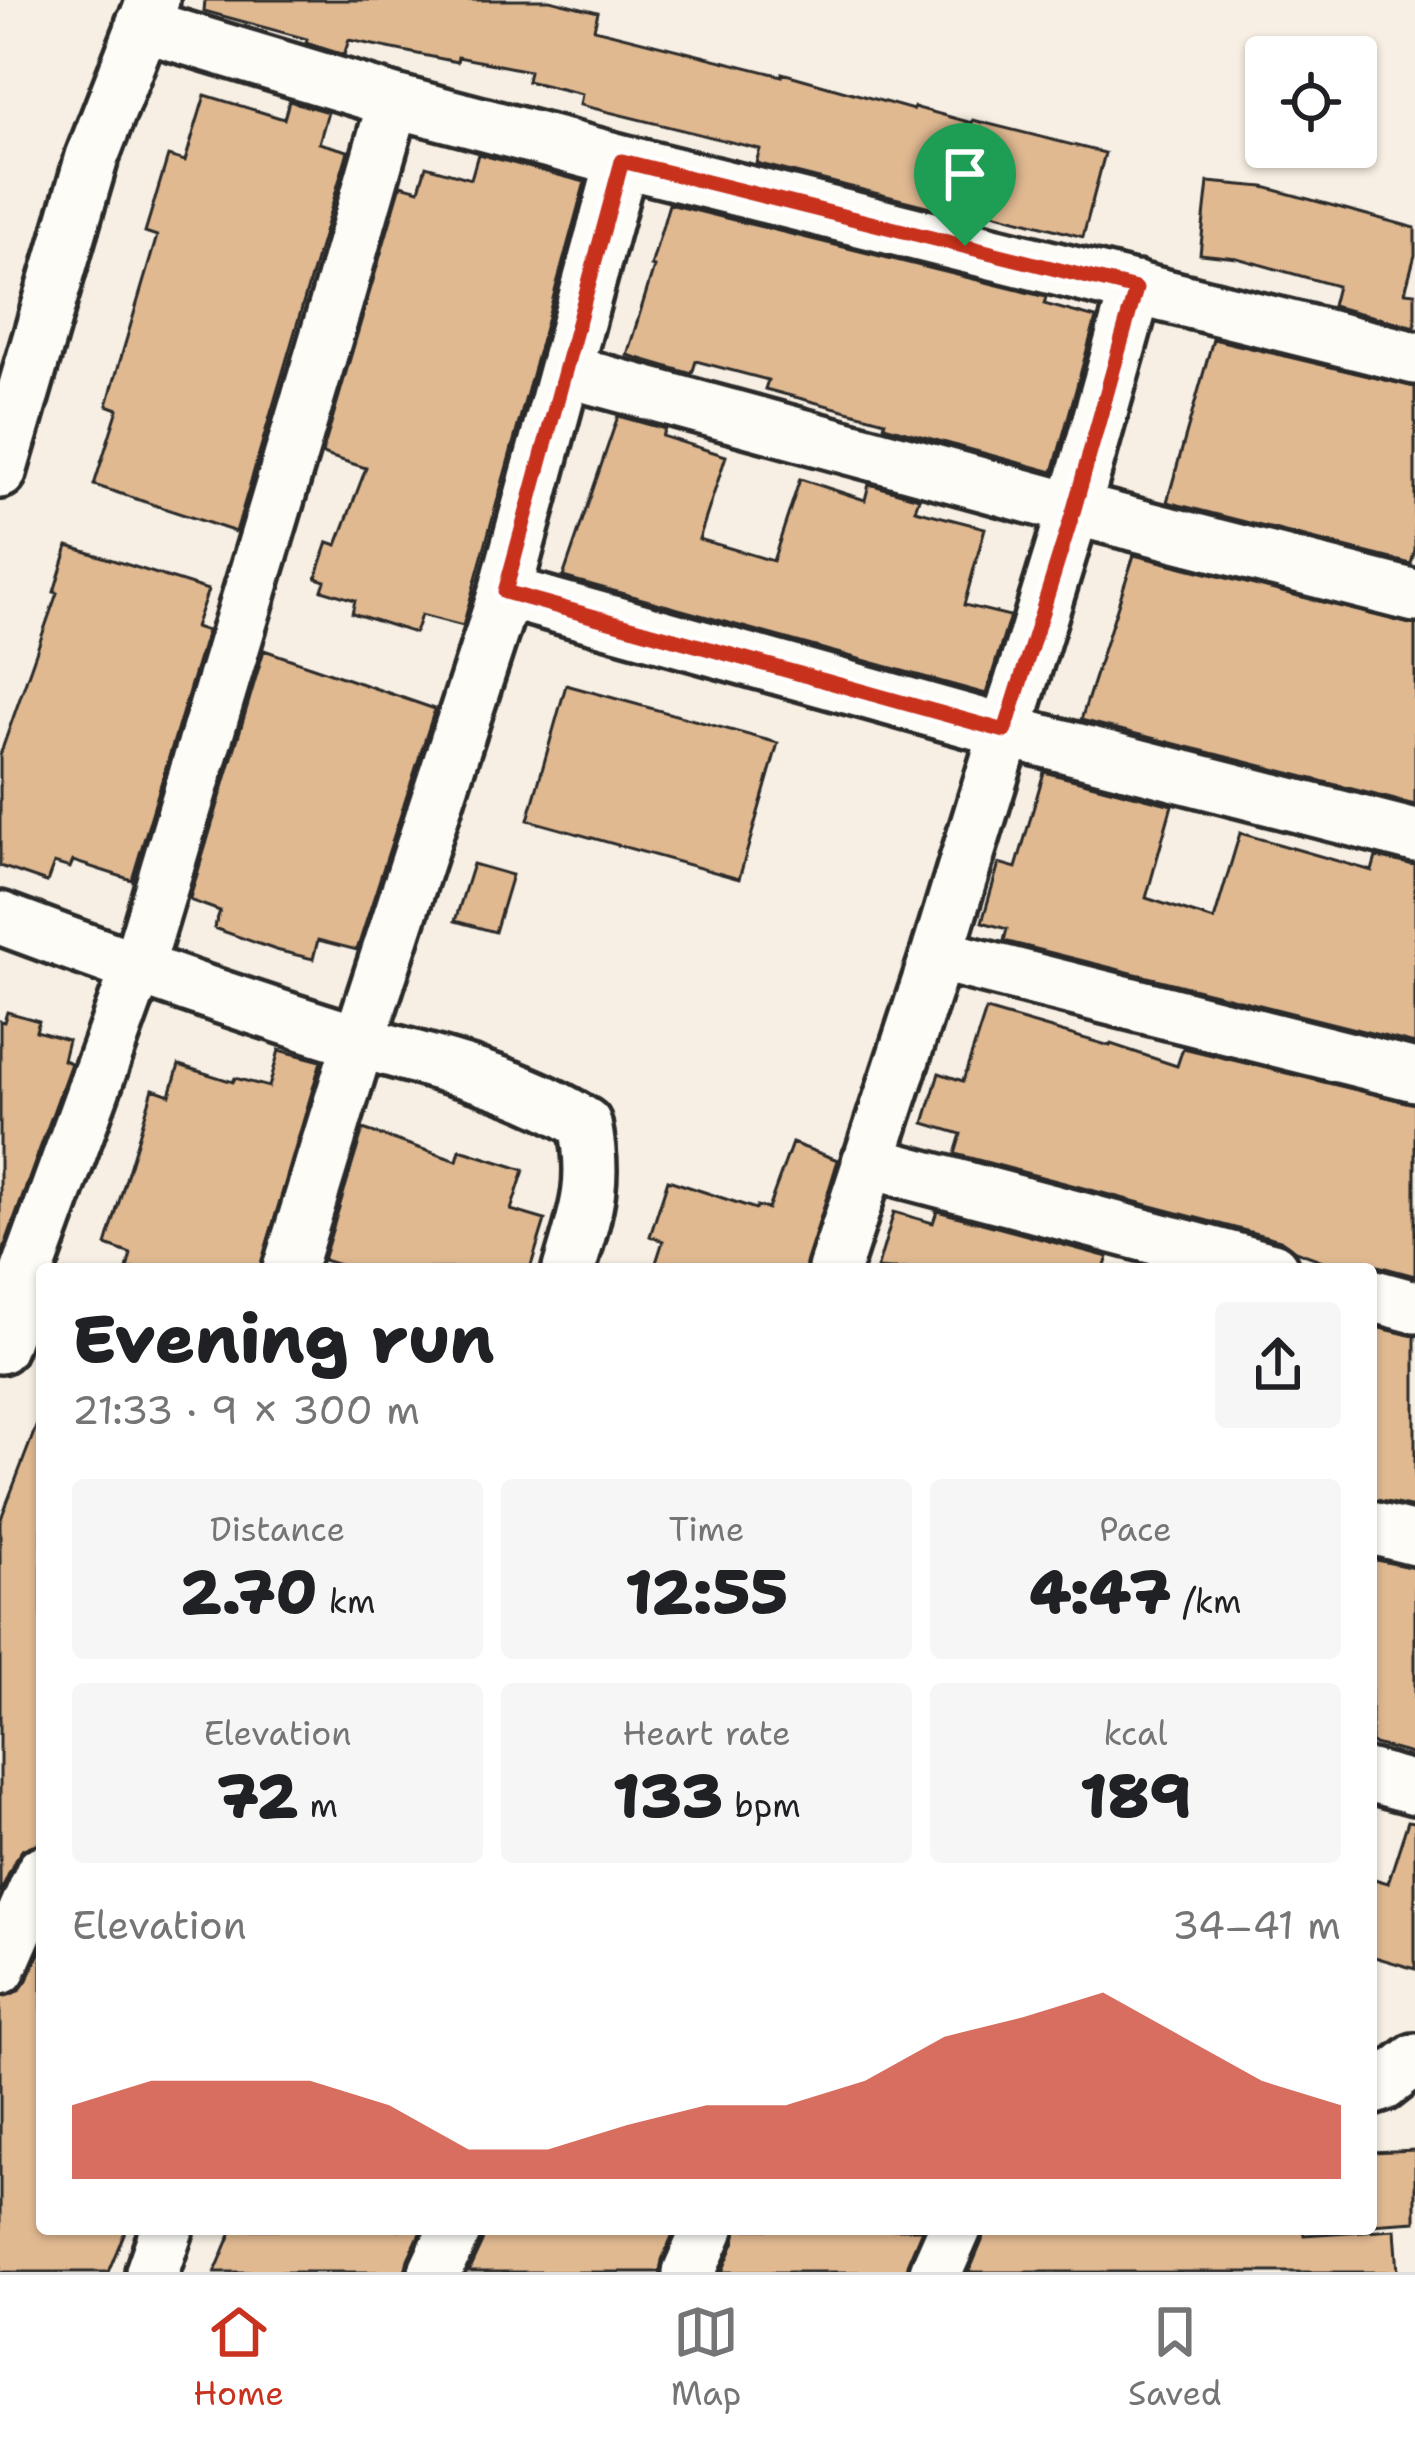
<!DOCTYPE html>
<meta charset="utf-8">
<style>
body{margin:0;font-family:"Shantell Sans",sans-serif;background:#f6f6f6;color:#202124;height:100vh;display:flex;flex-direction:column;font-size:45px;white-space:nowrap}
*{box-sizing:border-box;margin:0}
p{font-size:39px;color:#757577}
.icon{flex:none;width:66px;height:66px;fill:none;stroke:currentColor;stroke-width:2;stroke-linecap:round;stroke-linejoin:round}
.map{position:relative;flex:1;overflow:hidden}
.sheet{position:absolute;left:36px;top:1263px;width:1341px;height:972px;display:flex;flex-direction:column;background:#fff;border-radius:12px;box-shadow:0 3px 9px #0004}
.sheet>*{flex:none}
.fabs{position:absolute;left:1245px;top:36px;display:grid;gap:24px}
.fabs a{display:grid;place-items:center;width:132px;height:132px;border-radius:12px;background:#fff;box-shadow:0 3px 9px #0004;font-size:60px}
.pin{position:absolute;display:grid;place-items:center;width:102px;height:102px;color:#fff;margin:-123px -51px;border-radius:50% 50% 50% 0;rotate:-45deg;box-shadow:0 0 12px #0007}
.pin .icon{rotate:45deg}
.round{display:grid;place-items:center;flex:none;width:126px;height:126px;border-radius:12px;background:#f6f6f6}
.head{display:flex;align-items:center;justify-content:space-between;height:204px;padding:0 36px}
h1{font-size:66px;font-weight:800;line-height:90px}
.figures{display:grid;grid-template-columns:repeat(3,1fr);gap:18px;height:204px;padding:12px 36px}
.figures div{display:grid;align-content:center;border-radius:12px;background:#f6f6f6;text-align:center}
.figures b{font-size:60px;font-weight:800}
.figures small{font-size:33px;font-weight:400}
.figures p{font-size:33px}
.chart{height:336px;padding:24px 36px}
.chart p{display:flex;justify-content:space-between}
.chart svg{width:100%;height:216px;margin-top:12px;fill:#c8321e;opacity:.7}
.tab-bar{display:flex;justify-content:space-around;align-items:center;height:168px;border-top:3px solid #e0e0e0;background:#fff;font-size:33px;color:#757577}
.tab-bar a{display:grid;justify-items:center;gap:6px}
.tab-bar .selected{color:#c8321e}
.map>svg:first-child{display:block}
.building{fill:#e0b991;stroke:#2b2b2b;stroke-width:3}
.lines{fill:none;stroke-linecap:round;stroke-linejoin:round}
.minor-casing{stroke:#2b2b2b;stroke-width:60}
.minor{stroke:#fdfcf7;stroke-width:51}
.route-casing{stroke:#fff;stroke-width:24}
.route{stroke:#c8321e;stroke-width:15}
</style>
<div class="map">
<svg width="1415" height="2272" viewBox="0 0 1415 2272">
<rect width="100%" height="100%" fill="#f7efe3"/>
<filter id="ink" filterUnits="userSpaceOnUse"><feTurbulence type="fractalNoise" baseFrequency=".00833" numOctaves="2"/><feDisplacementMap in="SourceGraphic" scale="24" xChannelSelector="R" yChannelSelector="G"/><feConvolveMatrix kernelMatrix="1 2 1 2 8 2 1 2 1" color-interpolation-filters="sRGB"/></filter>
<g filter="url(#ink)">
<!-- building -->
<path class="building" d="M205,0H550L598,12L594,29L782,76V73L913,110L914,107L972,123L973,120L1105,153L1083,237L948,201L946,211L756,163L760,149L580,105L582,94L527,81L529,71L458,57L457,62L349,40L344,55L306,43L307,39L204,11Z
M205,95L284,119L289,101L328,112L319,143L348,151L236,532L94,485L118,409L107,405L157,236L145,232L168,156L185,161Z
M478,154L585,182L463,626L421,615L415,633L352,613L355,600L322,590L325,581L316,578L328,542L337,545L366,468L322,454L401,185L419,190L426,166L471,179Z
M1208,182L1264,187L1415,228V255L1405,292L1415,293V327L1332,306L1337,286L1237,258L1200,254Z
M669,204L1046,297L1044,304L1096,318L1053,472L884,426L885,421L765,389L768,380L696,361L692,374L627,355L654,267L651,266Z
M1213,339L1415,387V550L1411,564L1167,502Z
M618,416L665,429L662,436L726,456L699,539L773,561L800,479L865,500L869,484L919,498L915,510L985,528L964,605L1010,616L986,694L563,577Z
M68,546L208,590L195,627L207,631L132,880L73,861L70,868L54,863L47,882L0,866V755L57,593L54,592Z
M1134,555L1415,625V805L1081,720Z
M264,650L435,709L357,950L318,940L313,959L276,950L214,928L220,911L192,901L190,898Z
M566,685L778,743L739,879L528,820Z
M1044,772L1172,805L1146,898L1214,920L1240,833L1372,871L1376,857L1415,865V1044L1004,941L1007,929L982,922L999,863L1016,868Z
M473,864L512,875L495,932L455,921Z
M986,1010L1110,1046L1111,1044L1177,1066L1183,1048L1415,1104V1276L1378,1266L1345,1269L1295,1251L1280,1240L955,1154L961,1134L924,1123L939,1073L963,1081Z
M7,1012L39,1021L36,1031L68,1040L63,1060L71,1063L0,1259V1021L4,1022Z
M279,1050L321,1061L260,1269H127L131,1254L106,1245L153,1089L170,1095L179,1065L233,1082L235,1078L269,1087Z
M363,1129L457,1161L460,1150L524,1170L511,1210L545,1220L530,1269H352L323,1260Z
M792,1143L838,1160L805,1269H654L663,1241L650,1236L668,1180L756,1209L757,1206L768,1209Z
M937,1211L1108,1257L1104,1269H877L894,1212L933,1223Z
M1371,1326L1415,1336V1508L1371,1499Z
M39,1419H42V1843L23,1849L15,1860L0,1893V1521Z
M1371,1559L1415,1568V1755L1371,1743Z
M1408,1821L1415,1822V1969L1371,1956V1878L1388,1883Z
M42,1947V2229H126L108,2272H0V1997L19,1991L27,1980Z
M1415,2150V2221L1371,2224V2152Z
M233,2229H422L408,2259L405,2272H215Z
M485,2229H675L662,2260L660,2272H468L482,2242Z
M737,2229H922L909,2260L907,2272H722L735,2241Z
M984,2229H1303L1304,2235L1395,2229L1398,2272H969L982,2241Z"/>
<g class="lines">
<defs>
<path id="minor" d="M142,25L394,101L622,161L1415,358
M566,371L1074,509L1415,596
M0,472L92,157L153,0
M505,592L1005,731L1415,836
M0,918C117,962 235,1003 354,1040C433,1064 515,1079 585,1124C597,1183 586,1212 569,1269
M937,955L1415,1075
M868,1162L1272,1269
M289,1269L359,1041L505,592L622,161
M834,1269L937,955L1074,509L1136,288
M1371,1295L1415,1307
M0,1347L137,969L336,304L394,101
M1371,1528L1415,1539
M1371,1776L1415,1788
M0,1968L42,1872
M1371,2089L1383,2085L1415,2060
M152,2272L167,2229
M435,2272L455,2229
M689,2272L708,2229
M936,2272L955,2229"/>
</defs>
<!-- minor casing -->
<use href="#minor" class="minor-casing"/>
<!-- minor -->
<use href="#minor" class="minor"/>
</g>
</g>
<g class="lines" filter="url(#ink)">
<defs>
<path id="route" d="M622,161L1136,289L1074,509L1005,731L505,592Z"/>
</defs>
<!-- route casing -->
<use href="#route" class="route-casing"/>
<!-- route -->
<use href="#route" class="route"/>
</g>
</svg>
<div class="fabs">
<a><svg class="icon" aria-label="locate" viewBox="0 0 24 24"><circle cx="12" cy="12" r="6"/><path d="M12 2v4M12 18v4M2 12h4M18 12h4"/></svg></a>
</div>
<div class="pin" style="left:965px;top:246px;background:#1e9e55"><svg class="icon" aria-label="arrive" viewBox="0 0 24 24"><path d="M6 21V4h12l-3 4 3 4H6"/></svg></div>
<section class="sheet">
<div class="head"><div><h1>Evening run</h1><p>21:33 · 9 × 300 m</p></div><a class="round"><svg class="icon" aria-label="share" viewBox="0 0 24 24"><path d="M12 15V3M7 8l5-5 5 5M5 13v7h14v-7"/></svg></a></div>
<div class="figures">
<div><p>Distance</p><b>2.70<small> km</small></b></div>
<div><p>Time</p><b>12:55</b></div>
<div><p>Pace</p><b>4:47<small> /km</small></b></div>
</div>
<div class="figures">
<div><p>Elevation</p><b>72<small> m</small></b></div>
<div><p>Heart rate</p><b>133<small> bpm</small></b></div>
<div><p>kcal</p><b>189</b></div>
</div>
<div class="chart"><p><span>Elevation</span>34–41 m</p>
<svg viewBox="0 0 160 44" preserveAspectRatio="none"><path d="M0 44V29L10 24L20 24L30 24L40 29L50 38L60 38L70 33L80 29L90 29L100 24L110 15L120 11L130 6L140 15L150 24L160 29V44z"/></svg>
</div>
</section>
</div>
<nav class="tab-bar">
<a class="selected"><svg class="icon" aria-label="home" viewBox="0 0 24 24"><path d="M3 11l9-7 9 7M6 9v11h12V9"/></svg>Home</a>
<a><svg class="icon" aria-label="map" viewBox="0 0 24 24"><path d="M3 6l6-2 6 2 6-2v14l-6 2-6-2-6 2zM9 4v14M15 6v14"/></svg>Map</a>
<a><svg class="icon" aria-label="saved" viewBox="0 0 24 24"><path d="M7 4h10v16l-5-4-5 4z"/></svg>Saved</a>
</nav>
